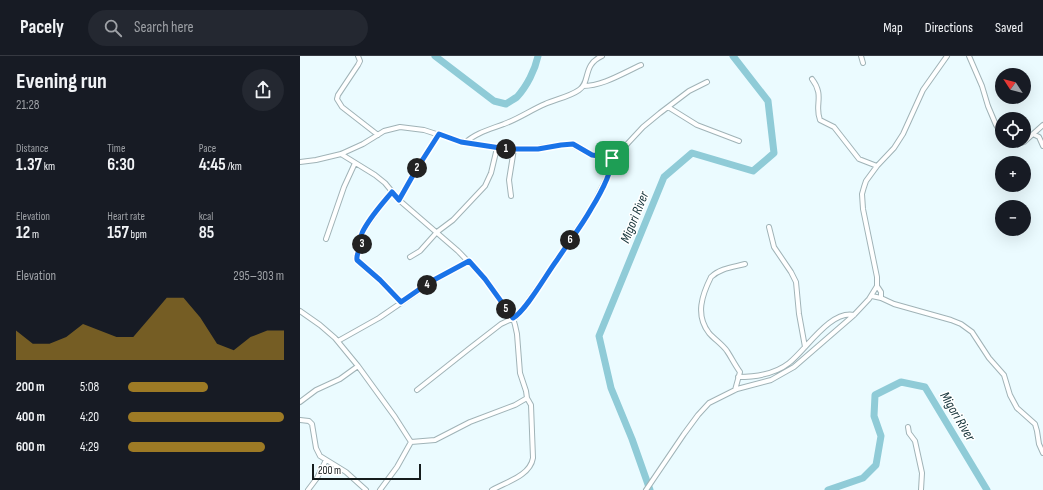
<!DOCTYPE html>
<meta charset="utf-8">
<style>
body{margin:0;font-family:"Sofia Sans Condensed",sans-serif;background:#242831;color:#f1f3f6;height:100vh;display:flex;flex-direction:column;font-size:15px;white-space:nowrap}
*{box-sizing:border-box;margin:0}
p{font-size:13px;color:#9ea1a6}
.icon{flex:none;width:22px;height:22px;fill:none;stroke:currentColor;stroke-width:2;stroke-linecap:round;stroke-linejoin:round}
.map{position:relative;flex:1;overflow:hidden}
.panel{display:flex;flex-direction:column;background:#171b24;width:300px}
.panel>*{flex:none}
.needle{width:26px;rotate:306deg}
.buttons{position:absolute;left:695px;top:12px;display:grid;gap:8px}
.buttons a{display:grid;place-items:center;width:36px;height:36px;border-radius:50%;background:#171b24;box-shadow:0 4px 16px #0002;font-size:20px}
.scale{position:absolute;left:12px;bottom:10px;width:109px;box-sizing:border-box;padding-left:4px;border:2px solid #151c1d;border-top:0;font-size:11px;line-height:14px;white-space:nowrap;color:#151c1d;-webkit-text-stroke:3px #fff;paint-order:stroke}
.pin{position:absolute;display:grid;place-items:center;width:34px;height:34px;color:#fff;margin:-17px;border-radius:8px;box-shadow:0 2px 6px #0006}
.km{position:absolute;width:20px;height:20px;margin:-10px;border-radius:50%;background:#222;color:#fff;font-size:11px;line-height:20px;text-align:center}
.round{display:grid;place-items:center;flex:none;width:42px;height:42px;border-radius:21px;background:#242831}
.head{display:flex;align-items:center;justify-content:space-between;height:68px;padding:0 16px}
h1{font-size:22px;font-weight:700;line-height:30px}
.metrics{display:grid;grid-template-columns:repeat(3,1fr);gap:6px;height:68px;padding:4px 16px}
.metrics div{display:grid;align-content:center}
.metrics b{font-size:17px;font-weight:700}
.metrics small{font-size:11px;font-weight:400}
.metrics p{font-size:11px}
.chart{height:112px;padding:8px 16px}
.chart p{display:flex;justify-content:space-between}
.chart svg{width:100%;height:72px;margin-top:4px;fill:#9d7a25;opacity:.7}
ul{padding:0 16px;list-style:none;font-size:13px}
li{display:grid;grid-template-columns:64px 48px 1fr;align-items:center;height:30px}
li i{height:10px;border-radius:5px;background:#9d7a25}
header{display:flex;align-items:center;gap:24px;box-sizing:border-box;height:56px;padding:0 20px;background:#171b24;border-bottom:1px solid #363941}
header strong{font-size:19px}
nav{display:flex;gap:22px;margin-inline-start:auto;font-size:14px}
.search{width:280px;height:36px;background:#242831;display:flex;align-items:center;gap:10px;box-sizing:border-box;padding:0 14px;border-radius:22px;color:#9ea1a6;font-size:15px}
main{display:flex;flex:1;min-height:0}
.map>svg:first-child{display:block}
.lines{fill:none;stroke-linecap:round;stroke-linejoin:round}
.river{stroke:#8fcbd7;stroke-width:7}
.street-casing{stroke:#a0b3b7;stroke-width:6}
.street{stroke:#fff;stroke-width:4}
.route-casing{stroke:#fff;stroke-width:8}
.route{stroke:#1a73e8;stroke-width:5}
.labels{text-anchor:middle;stroke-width:3;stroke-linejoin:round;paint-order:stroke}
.water-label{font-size:14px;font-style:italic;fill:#153339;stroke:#fff}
</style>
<header>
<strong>Pacely</strong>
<div class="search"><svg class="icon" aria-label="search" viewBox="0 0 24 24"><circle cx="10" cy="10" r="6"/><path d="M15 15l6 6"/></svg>Search here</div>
<nav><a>Map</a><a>Directions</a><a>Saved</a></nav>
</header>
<main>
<section class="panel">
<div class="head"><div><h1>Evening run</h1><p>21:28</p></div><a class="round"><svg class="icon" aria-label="share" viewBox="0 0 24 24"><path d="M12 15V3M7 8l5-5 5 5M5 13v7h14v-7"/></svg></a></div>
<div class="metrics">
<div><p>Distance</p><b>1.37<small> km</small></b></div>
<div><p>Time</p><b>6:30</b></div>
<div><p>Pace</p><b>4:45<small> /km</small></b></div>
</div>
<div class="metrics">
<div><p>Elevation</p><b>12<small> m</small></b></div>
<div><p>Heart rate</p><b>157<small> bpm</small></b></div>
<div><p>kcal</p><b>85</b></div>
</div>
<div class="chart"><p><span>Elevation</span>295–303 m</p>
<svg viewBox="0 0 160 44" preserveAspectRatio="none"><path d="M0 44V26L10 34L20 34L30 30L40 22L50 26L60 30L70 30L80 18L90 6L100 6L110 18L120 34L130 38L140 30L150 26L160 26V44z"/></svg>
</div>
<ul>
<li><b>200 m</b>5:08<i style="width:51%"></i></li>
<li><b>400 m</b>4:20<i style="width:100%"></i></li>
<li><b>600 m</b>4:29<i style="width:88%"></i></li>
</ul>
</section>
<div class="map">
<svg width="743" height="434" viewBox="0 0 743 434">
<rect width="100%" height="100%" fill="#ebfbff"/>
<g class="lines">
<!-- river -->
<path class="river" d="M135,0L194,45L206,48C209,46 214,43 217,41C227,30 235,14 238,0
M350,434L332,383L311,332L299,280L364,121L392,97L453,115L474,97L468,45L433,0
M528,434L563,422L576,409L581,380L574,360L575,339L601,326L625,331L687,434"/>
<defs>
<path id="street" d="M58,0L60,5L58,9L38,39L37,43L42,51L78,79
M561,0L563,7
M669,0L682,30L688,50L696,69L702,78
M512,23C525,40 514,49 520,64L534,71L559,103L577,110
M283,30C303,30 323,17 341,9
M368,51L397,69L439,85
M733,78L739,81L743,90
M714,85L721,87L724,86L743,69
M165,87C175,77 191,73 204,68C218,63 231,54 245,48C256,43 269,41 279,34C291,26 282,9 302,0
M41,98L75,119L85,127L99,144L158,195L185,223L213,262L215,269L217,278L220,317L226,335L227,342L231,349L233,402C230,420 206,426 192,434
M0,106L16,104L41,98L63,88L84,75L100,71L124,74L158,85L192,91L232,93L266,88L273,89L292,99L312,102L316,100L343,71L360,57L389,35L407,26
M92,136L77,155L63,175L61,180L62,188L56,201L59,206L80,224L101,246
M211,140L209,124L214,93
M99,144L116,114L139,78
M469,171L474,191L491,216L496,226L499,258L505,291
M26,183L44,131L55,107
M110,201L120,195L137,176L153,164L185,130L191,117L197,92
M577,230L581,236V242
M572,240L581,242L594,248L651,264L661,268L672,276L689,302L704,319L710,339L717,352L735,368L737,375L739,388L743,397
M0,255L20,269L35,282L58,310L95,361L111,386L135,384L170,366L215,349L227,342
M38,285L79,262L130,227L169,205
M438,321C456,321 475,318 489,307C506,294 530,254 554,259
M117,334L170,292L201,268L216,261L221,255L243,224L291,153L307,121L311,110L312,102
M435,334L440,316C435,309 431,301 427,295C422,288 414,283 409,277C395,259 402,239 411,221C420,212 434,211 445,208
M0,346L16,334L40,323L58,310
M0,364L9,365L12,368L16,392L20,400L46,416L66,434
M608,371L609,377L615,385L622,417L621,434
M8,434L17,422L26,404
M80,434L97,411L111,386
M346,434L384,378L398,359L409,347L437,333L471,324L494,311L554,259L569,243L577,230V221L563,153L562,138L564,131L566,125L577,110L594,92L603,78L623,34L647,0"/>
</defs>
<!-- street casing -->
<use href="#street" class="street-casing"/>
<!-- street -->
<use href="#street" class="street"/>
</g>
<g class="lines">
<defs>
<path id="route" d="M139,78L161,86L207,93H238L261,89L273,88L292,99L312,102C312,117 299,140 291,153C281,171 268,187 257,204C247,217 226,255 213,262L185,223L169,205L130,226L101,246L80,224L57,204C56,197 60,195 61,189C63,185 60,181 62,177C69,162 82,148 92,136L99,144L116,114Z"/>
</defs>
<!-- route casing -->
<use href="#route" class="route-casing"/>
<!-- route -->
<use href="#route" class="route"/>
</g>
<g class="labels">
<!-- water labels -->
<g class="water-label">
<text transform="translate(334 161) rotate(-68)" y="5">Migori River</text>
<text transform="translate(658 360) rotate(59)" y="5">Migori River</text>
</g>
</g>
</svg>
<div class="buttons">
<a><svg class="needle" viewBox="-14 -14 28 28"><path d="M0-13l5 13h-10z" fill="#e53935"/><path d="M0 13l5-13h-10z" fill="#9ea1a6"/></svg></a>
<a><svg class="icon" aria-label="locate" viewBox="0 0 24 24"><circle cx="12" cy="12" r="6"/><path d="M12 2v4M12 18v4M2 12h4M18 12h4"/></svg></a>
<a>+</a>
<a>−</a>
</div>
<div class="scale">200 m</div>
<div class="pin" style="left:312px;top:102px;background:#1e9e55"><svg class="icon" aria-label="arrive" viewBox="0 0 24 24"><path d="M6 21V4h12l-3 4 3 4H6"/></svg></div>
<b class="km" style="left:206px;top:93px">1</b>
<b class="km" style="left:117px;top:112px">2</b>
<b class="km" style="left:62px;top:188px">3</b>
<b class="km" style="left:127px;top:229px">4</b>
<b class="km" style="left:206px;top:253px">5</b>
<b class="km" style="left:270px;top:184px">6</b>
</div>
</main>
